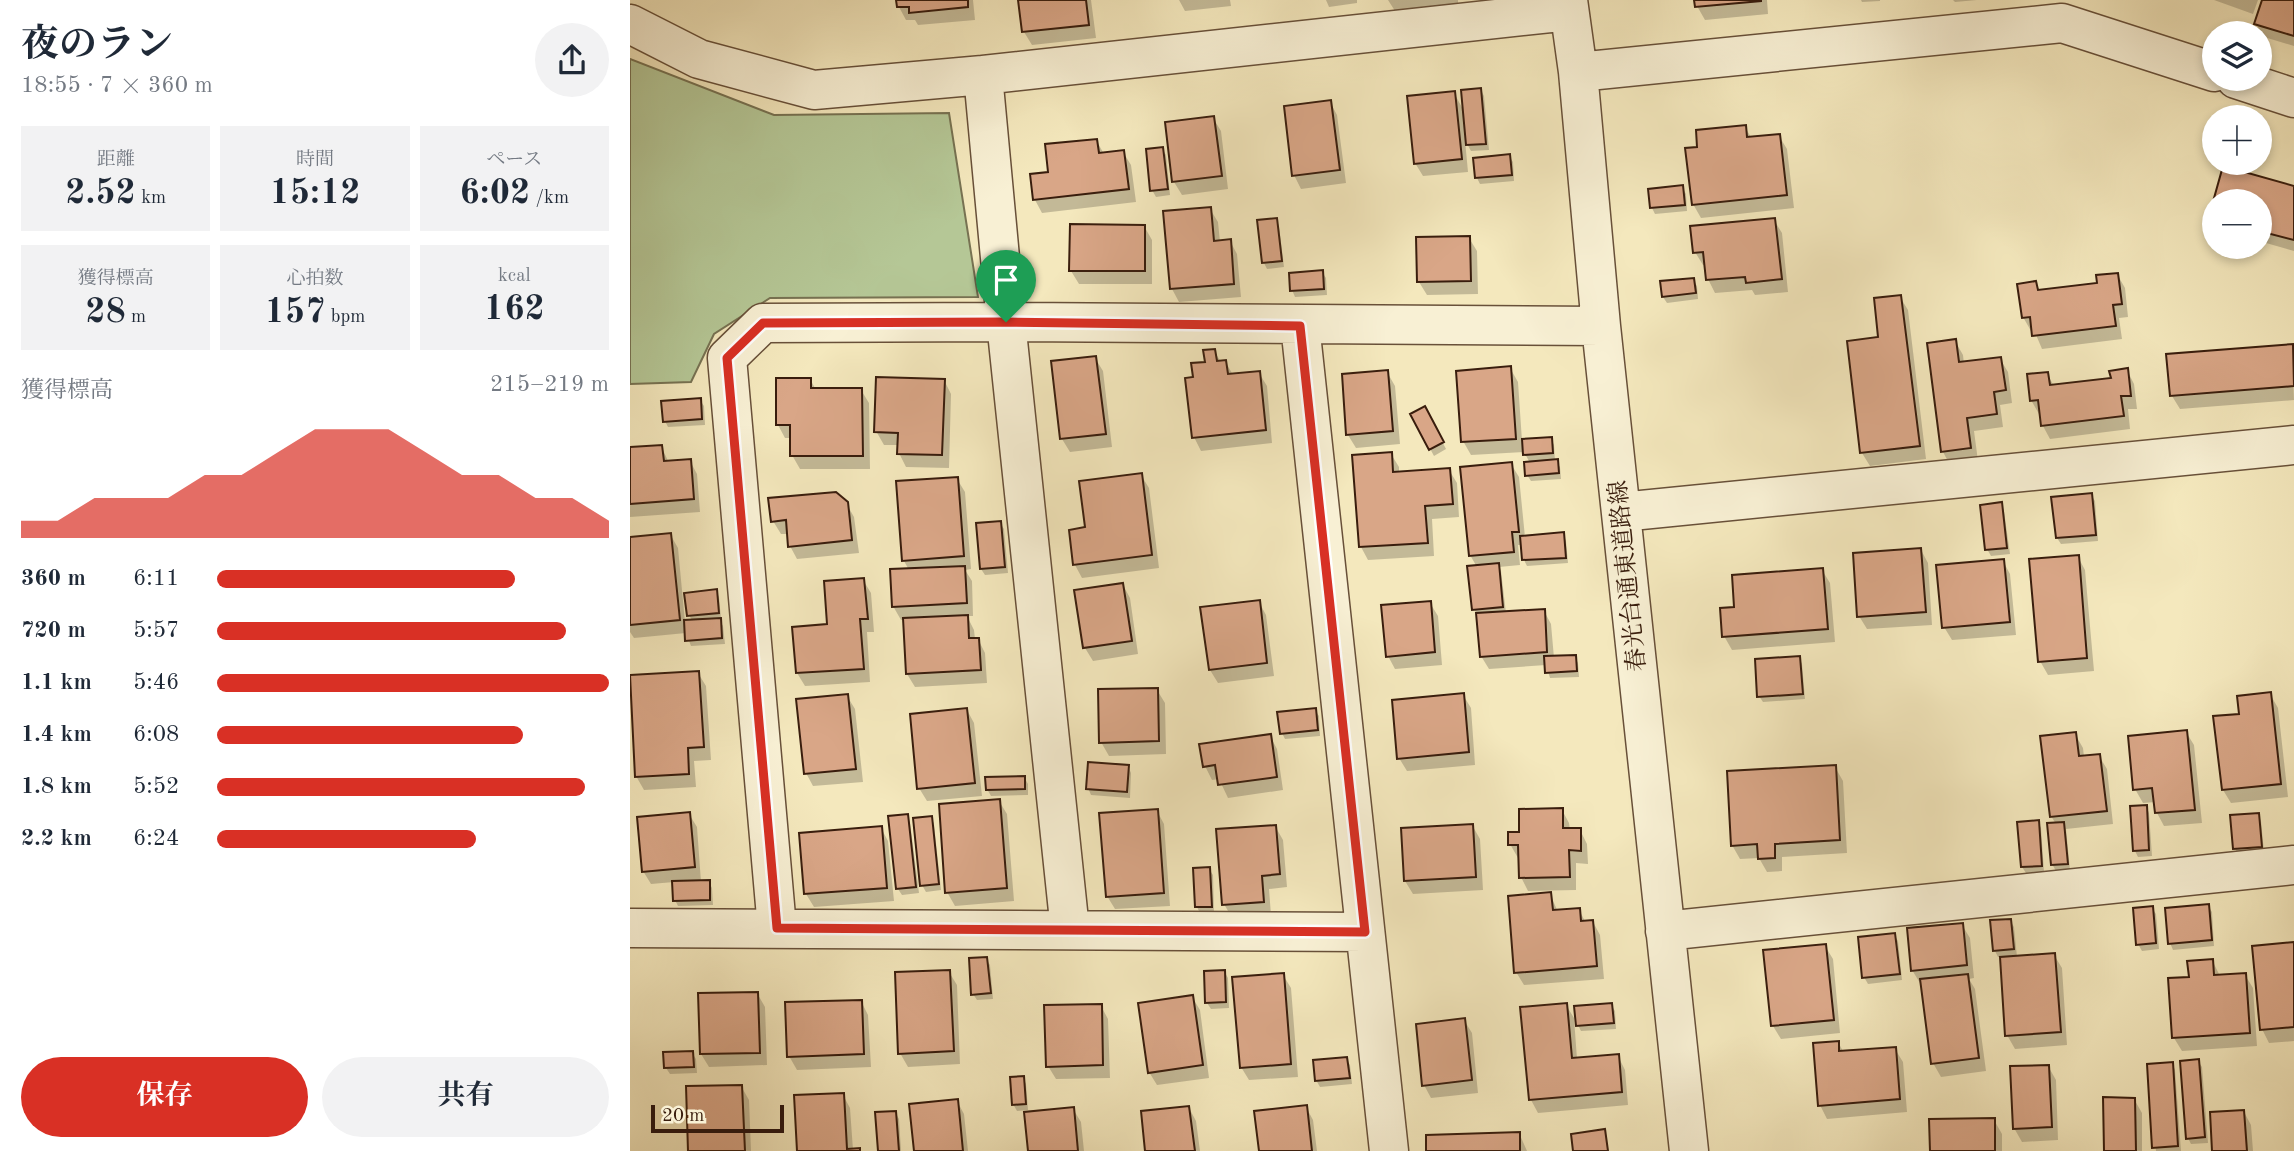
<!DOCTYPE html>
<html lang="ja">
<meta charset="utf-8">
<style>
body{margin:0;font-family:"Old Standard TT","Noto Serif JP",serif;background:#f2f2f3;color:#1f2937;height:100vh;display:flex;flex-direction:column;font-size:26px;white-space:nowrap}
*{box-sizing:border-box;margin:0}
p{font-size:23px;color:#747a83}
.icon{flex:none;width:38px;height:38px;fill:none;stroke:currentColor;stroke-width:2;stroke-linecap:round;stroke-linejoin:round}
.map{position:relative;flex:1;overflow:hidden}
.side{display:flex;flex-direction:column;background:#fff;width:630px}
.side>*{flex:none}
.tools{position:absolute;left:1572px;top:21px;display:grid;gap:14px}
.tools a{display:grid;place-items:center;width:70px;height:70px;border-radius:50%;background:#fff;box-shadow:0 4px 10px #0003;font-size:35px}
.scale{position:absolute;left:21px;bottom:18px;width:133px;box-sizing:border-box;padding-left:7px;border:4px solid #391d0d;border-top:0;font-size:19px;line-height:24px;white-space:nowrap;color:#391d0d;-webkit-text-stroke:5px #f8f0d4;paint-order:stroke}
.pin{position:absolute;display:grid;place-items:center;width:60px;height:60px;color:#fff;margin:-72px -30px;border-radius:50% 50% 50% 0;rotate:-45deg;box-shadow:0 0 7px #0007}
.pin .icon{rotate:45deg}
.round{display:grid;place-items:center;flex:none;width:74px;height:74px;border-radius:37px;background:#f2f2f3}
.head{display:flex;align-items:center;justify-content:space-between;height:119px;padding:0 21px}
h1{font-size:38px;font-weight:700;line-height:52px}
.stats{display:grid;grid-template-columns:repeat(3,1fr);gap:10px;height:119px;padding:7px 21px}
.stats div{display:grid;align-content:center;border-radius:0px;background:#f2f2f3;text-align:center}
.stats b{font-size:35px;font-weight:700}
.stats small{font-size:19px;font-weight:400}
.stats p{font-size:19px}
.chart{height:196px;padding:14px 21px}
.chart p{display:flex;justify-content:space-between}
.chart svg{width:100%;height:126px;margin-top:7px;fill:#d93025;opacity:.7}
.cta{display:flex;gap:14px;margin-top:auto;padding:14px 21px}
.cta a{flex:1;height:80px;border-radius:42px;background:#d93025;color:#fff;font-size:28px;font-weight:700;line-height:80px;text-align:center}
.cta a+a{background:#f2f2f3;color:#1f2937}
ul{padding:0 21px;list-style:none;font-size:23px}
li{display:grid;grid-template-columns:112px 84px 1fr;align-items:center;height:52px}
li i{height:18px;border-radius:9px;background:#d93025}
main{display:flex;flex:1;min-height:0}
.map>svg:first-child{display:block}
.green{fill:#b5c796;stroke:#777252;stroke-width:2}
.shadow{fill:#0003}
.building{fill:#d9a687;stroke:#391d0d;stroke-width:2}
.lines{fill:none;stroke-linecap:round;stroke-linejoin:round}
.minor-casing{stroke:#685039;stroke-width:41}
.minor{stroke:#f8f0d4;stroke-width:38}
.route-casing{stroke:#fff;stroke-width:14}
.route{stroke:#d93025;stroke-width:9}
.labels{text-anchor:middle;stroke-width:5;stroke-linejoin:round;paint-order:stroke}
.street-label{font-size:24px;fill:#391d0d;stroke:#f8f0d4}
</style>
<main>
<section class="side">
<div class="head"><div><h1>夜のラン</h1><p>18:55 · 7 × 360 m</p></div><a class="round"><svg class="icon" aria-label="share" viewBox="0 0 24 24"><path d="M12 15V3M7 8l5-5 5 5M5 13v7h14v-7"/></svg></a></div>
<div class="stats">
<div><p>距離</p><b>2.52<small> km</small></b></div>
<div><p>時間</p><b>15:12</b></div>
<div><p>ペース</p><b>6:02<small> /km</small></b></div>
</div>
<div class="stats">
<div><p>獲得標高</p><b>28<small> m</small></b></div>
<div><p>心拍数</p><b>157<small> bpm</small></b></div>
<div><p>kcal</p><b>162</b></div>
</div>
<div class="chart"><p><span>獲得標高</span>215–219 m</p>
<svg viewBox="0 0 160 44" preserveAspectRatio="none"><path d="M0 44V38L10 38L20 30L30 30L40 30L50 22L60 22L70 14L80 6L90 6L100 6L110 14L120 22L130 22L140 30L150 30L160 38V44z"/></svg>
</div>
<ul>
<li><b>360 m</b>6:11<i style="width:76%"></i></li>
<li><b>720 m</b>5:57<i style="width:89%"></i></li>
<li><b>1.1 km</b>5:46<i style="width:100%"></i></li>
<li><b>1.4 km</b>6:08<i style="width:78%"></i></li>
<li><b>1.8 km</b>5:52<i style="width:94%"></i></li>
<li><b>2.2 km</b>6:24<i style="width:66%"></i></li>
</ul>
<div class="cta"><a>保存</a><a>共有</a></div>
</section>
<div class="map">
<svg width="1664" height="1151" viewBox="0 0 1664 1151">
<rect width="100%" height="100%" fill="#f4e8bd"/>
<filter id="stains"><feTurbulence type="fractalNoise" baseFrequency=".00286" numOctaves="4"/><feColorMatrix values="0 0 0 0 .2 0 0 0 0 .09 0 0 0 0 .02 0 0 0 .5 -.17"/></filter>
<radialGradient id="worn" r=".72"><stop offset=".6" stop-color="#630" stop-opacity="0"/><stop offset="1" stop-color="#630" stop-opacity=".3"/></radialGradient>
<!-- green -->
<path class="green" d="M0,59L144,115L319,113L348,297L140,298L84,334L61,382L0,384Z"/>
<!-- shadow -->
<path class="shadow" d="M268,0H343L345,20L288,25L285,20H276L269,7Z
M390,0H461L466,38L402,45L394,32Z
M549,0H600L601,6L555,11Z
M696,0H727V3L699,7Z
M758,0H828V6L765,11Z
M1066,0H1137L1138,14L1075,20L1067,6Z
M1231,0H1250V1L1232,2Z
M1323,0H1347L1325,2Z
M1584,0H1628L1623,14Z
M1633,0H1664V46L1634,37L1626,24Z
M851,90L854,96L859,150L841,151L835,140L838,172L793,176L785,163L824,93L834,111Z
M700,102L707,115L716,183L671,189L664,175Z
M583,118L591,131L598,189L552,195L544,182Z
M1115,127L1122,139L1149,136L1157,149L1164,208L1071,218L1063,204L1069,148Z
M466,140L474,154L493,152L501,165L506,202L412,213L405,200L420,173Z
M532,149L536,155L540,195L526,197L522,190Z
M879,156L883,162L884,181L850,184L847,178Z
M1594,168L1664,188V251L1629,241V201H1585Z
M1052,187L1056,194L1057,211L1025,214L1022,208Z
M580,209L588,222L590,242L600,241L607,254L611,297L549,302L542,289Z
M646,219L649,226L654,267L637,269L634,263Z
M1144,220L1152,233L1158,292L1125,295L1122,290L1085,293L1078,279L1076,265H1073L1065,252Z
M514,226L522,240V284H449L441,271Z
M839,238L847,251L848,294L797,295L789,282Z
M692,272L696,278L697,295L665,297L662,290Z
M1487,274L1495,288L1498,317L1489,318L1492,339L1412,349L1404,330L1401,331L1393,317L1405,283L1410,292L1469,285Z
M1063,280L1067,286L1068,299L1037,303L1033,297Z
M1270,297L1278,310L1296,459L1240,466L1232,453L1219,342L1250,339Z
M1325,341L1333,355L1334,364L1370,359L1378,372L1382,403L1370,405L1373,427L1344,431L1348,461L1320,465L1313,452Z
M1662,346L1664,400L1550,409L1542,396Z
M584,351L591,362L595,361L603,375L629,373L637,386L642,443L571,451L564,437L565,379Z
M465,358L473,371L482,447L440,452L432,439Z
M880,368L888,382L892,441L921,439L924,445L925,461L930,467L931,479L901,481L897,475L900,463L894,452L841,455L833,441Z
M1497,370L1504,384L1507,409H1498L1500,429L1420,439L1413,426L1411,414H1409L1401,400L1417,374L1424,386L1483,380Z
M757,372L765,386L770,444L726,448L718,435Z
M180,379L186,390H231L239,403L240,469H170L162,455V438H155L148,425Z
M314,380L321,394L319,468L276,467L269,453V445H254L246,431Z
M70,400L74,406L75,425L38,427L35,421Z
M795,408L816,449L804,456L782,415Z
M31,446L39,463L60,461L67,474L70,512L0,517V449Z
M761,454L769,467V473L819,470L827,483L829,517L802,519L804,556L738,560L731,547L724,457Z
M881,464L889,477L895,537L933,534L936,541L938,563L897,566L894,560L892,545H888L890,565L869,567L871,571L876,613L914,611L921,624L924,658L945,657L948,663L949,677L920,678L916,665L859,669L851,656L848,616L844,609L847,567L840,555Z
M511,475L519,488L529,568L452,578L445,565L457,529Z
M327,479L335,492L341,569L335,570L342,581L343,616H337L344,630L345,639H348L355,653L357,683L285,687L277,674L275,619L271,620L263,606L279,570L274,561Z
M1461,495L1465,501L1468,541L1431,544L1427,538L1423,499Z
M216,503L224,517L229,553L167,559L160,546L159,534H151L143,521Z
M1371,504L1374,511L1380,554L1361,556L1357,549Z
M370,523L374,529L378,573L355,575L351,569Z
M40,534L48,548L55,622H63L59,615L86,591L89,597L91,619H89L93,626L95,644L61,646L56,633L4,638L0,632V539Z
M1291,550L1298,563L1302,625L1237,629L1229,616Z
M1448,557L1455,570L1464,671L1418,675L1410,661Z
M1373,561L1380,574L1386,635L1322,640L1314,627Z
M1192,570L1200,583L1205,642L1102,650L1094,636L1106,609Z
M233,580L241,593L244,632H237L240,682L175,686L167,673Z
M493,585L500,598L508,654L463,661L455,648Z
M629,602L636,615L644,676L588,683L580,670Z
M800,603L808,616L812,665L765,669L758,656Z
M1169,658L1172,664L1175,699L1133,702L1129,696Z
M68,673L76,686L81,760L64,761L66,787L14,790L6,776Z
M527,690L535,703L536,754L479,756L471,742Z
M1640,694L1648,708L1658,797L1601,803L1593,790L1611,716Z
M833,695L841,708L845,765L777,771L769,758Z
M217,696L225,709L233,782L183,786L176,773Z
M337,710L344,723L352,796L297,801L289,788Z
M685,710L689,716L690,736L655,739L652,733Z
M1556,732L1564,745L1572,823L1534,826L1527,813L1526,802L1513,803L1505,789Z
M1445,734L1453,748L1454,757L1469,756L1477,769L1483,824L1436,829L1440,870L1426,871L1422,864L1426,824L1421,816Z
M640,736L647,749L653,790L598,798L589,779L582,780L575,766Z
M498,766L501,773L500,798L461,795L458,788Z
M1205,767L1213,781L1217,853L1152,857V871L1137,872L1129,858L1110,859L1102,845Z
M394,777L398,784V795L361,796L357,789Z
M369,801L377,814L384,901L325,906L317,892Z
M1516,806L1519,813L1522,856L1508,857L1505,851Z
M932,810L939,823L940,830H950L957,844L958,864L946,863V890L898,891L891,877L890,858H888L880,844L891,833Z
M527,811L534,824L540,906L485,909L477,896Z
M59,814L67,827L71,882H79L82,888L83,905L48,906L45,900L44,882L21,884L13,871Z
M1628,815L1631,821L1634,852L1608,855L1605,848Z
M277,816L280,822L289,893L272,895L268,889Z
M301,817L304,824L311,890L296,892L292,885Z
M1408,822L1411,828L1414,872L1396,873L1392,867Z
M842,825L850,839L853,890L783,894L775,881Z
M645,826L653,840L657,887L639,889L641,915L602,918L594,904Z
M251,828L258,841L264,901L184,907L176,894Z
M579,869L583,875L584,913H570L567,907Z
M920,894L928,912L949,910L956,923L963,922L970,935L974,979L894,985L886,972Z
M1578,906L1582,912L1584,946L1543,950L1540,943Z
M1522,908L1526,914L1529,949L1512,951L1508,944Z
M1380,920L1384,927L1387,957L1424,955L1432,968L1437,1045L1385,1049L1377,1035L1372,957H1368L1365,951Z
M1332,925L1340,938L1344,978L1339,979L1345,989L1356,1071L1311,1077L1303,1063L1293,983H1290L1282,970Z
M1264,935L1268,941L1272,980L1238,984L1234,977Z
M1664,944V1041L1639,1043L1632,1029Z
M1195,946L1203,959L1210,1033L1151,1039L1143,1026Z
M356,959L360,965L363,999L347,1000L343,994Z
M1582,960L1590,976L1615,975L1623,988L1627,1046L1552,1051L1544,1038L1540,980L1561,979Z
M594,971L598,978L599,1008L581,1009L577,1003Z
M319,972L327,985L330,1064L278,1067L270,1053Z
M653,975L661,988L668,1077L619,1080L611,1067Z
M127,993L135,1007L137,1065L79,1067L71,1054Z
M562,997L570,1010L579,1078L527,1085L519,1072Z
M231,1001L238,1015L241,1067L167,1070L159,1056Z
M936,1005L944,1018L947,1059L988,1056L995,1070L998,1105L908,1113L901,1100Z
M981,1005L985,1011L986,1029L951,1031L948,1025Z
M471,1006L478,1019L480,1078L426,1079L418,1066Z
M834,1020L842,1033L848,1093L801,1098L794,1085Z
M1208,1042L1214,1053L1265,1049L1273,1062L1277,1112L1197,1119L1190,1105Z
M62,1053L66,1059L67,1073L40,1074L36,1068Z
M716,1059L720,1065L722,1084L690,1087L686,1080Z
M1568,1061L1572,1067L1578,1143L1561,1144L1558,1138Z
M1542,1063L1545,1070L1551,1151H1526L1519,1065Z
M1418,1066L1426,1080L1428,1140L1392,1142L1384,1128Z
M393,1078L396,1084L398,1110L387,1111L383,1104Z
M111,1086L119,1100L121,1151H60Z
M213,1095L220,1108L223,1150L230,1151H169Z
M1504,1099L1512,1113V1151H1476Z
M327,1101L334,1114L338,1151H285Z
M676,1107L683,1120L687,1151H631Z
M559,1108L566,1121L570,1151H517Z
M443,1109L451,1122L454,1151H400Z
M265,1112L269,1119L271,1151H250Z
M1614,1112L1621,1125L1623,1151H1584Z
M1364,1120L1372,1134V1151H1301Z
M889,1133L897,1151H798Z"/>
<!-- building -->
<path class="building" d="M266,0H338V7L279,13V7H267Z
M388,0H456L459,25L392,32Z
M1064,0H1131V1L1065,7Z
M1632,0H1664V36L1624,24Z
M851,88L856,144L836,145L831,90Z
M825,91L832,159L784,164L777,96Z
M701,100L710,170L662,176L654,106Z
M584,116L592,176L542,182L535,122Z
M1116,125L1117,137L1150,134L1157,195L1062,205L1055,148L1067,147L1066,130Z
M467,139L469,153L494,150L499,189L403,200L400,174L418,172L415,144Z
M533,147L538,189L520,191L516,149Z
M880,154L882,175L845,178L843,158Z
M1593,166L1664,186V240L1629,231V201H1584V218L1579,216Z
M1053,185L1055,205L1020,208L1018,189Z
M581,207L584,241L601,239L604,284L540,289L533,211Z
M647,218L652,261L632,263L627,220Z
M1145,218L1152,279L1116,283L1115,277L1076,280L1073,252L1063,253L1060,226Z
M440,224L515,225V271H439Z
M840,236L841,281L787,282L786,237Z
M693,270L694,289L660,291L659,273Z
M1488,273L1492,304L1483,305L1486,326L1402,336L1400,317L1392,318L1387,284L1406,281L1408,290L1467,283L1466,275Z
M1064,278L1066,293L1032,297L1030,281Z
M1271,295L1290,446L1230,453L1217,341L1248,337L1244,298Z
M1326,339L1329,362L1371,357L1376,390L1364,392L1367,414L1337,418L1341,448L1311,452L1297,343Z
M1663,344L1664,386L1540,396L1536,354Z
M585,349L587,361L596,360L598,374L630,371L636,430L562,438L555,378L563,377L561,363L575,362L573,350Z
M466,356L476,434L430,439L421,361Z
M881,366L886,439L831,442L826,371Z
M1498,368L1501,396H1491L1494,416L1411,426L1408,400L1400,401L1397,374L1418,372L1420,385L1481,378L1479,371Z
M758,370L763,431L716,435L712,374Z
M246,377L315,379L312,455L267,454L268,433L244,432Z
M146,378H181V388H232L233,456H160V425H146Z
M71,398L72,419L33,422L31,401Z
M795,406L814,442L799,450L780,414Z
M922,437L923,453L893,455L892,439Z
M32,445L34,461L61,459L64,499L0,504V447Z
M762,452L763,472L820,468L823,504L795,506L798,543L729,547L722,455Z
M928,459L929,473L895,476L894,462Z
M882,462L889,532H882L884,552L839,556L830,467Z
M512,473L522,555L443,565L439,530L455,527L449,481Z
M328,477L334,556L272,561L266,481Z
M206,492L218,502L222,540L158,547L156,520L141,522L138,498Z
M1462,493L1466,535L1426,538L1421,497Z
M1372,502L1377,548L1355,550L1350,505Z
M371,521L375,567L350,569L346,523Z
M934,532L936,558L892,560L890,536Z
M41,533L50,620L0,625V537Z
M1291,548L1296,612L1227,617L1223,553Z
M1449,555L1457,658L1408,662L1399,559Z
M1374,559L1380,622L1312,628L1306,565Z
M869,563L873,607L842,610L837,566Z
M335,566L337,603L262,607L260,569Z
M1193,568L1198,629L1092,637L1090,608L1104,607L1102,575Z
M234,578L238,619H230L234,669L166,673L162,627L197,624L194,581Z
M493,583L502,641L453,648L444,590Z
M87,589L89,613L57,616L54,593Z
M630,600L637,663L579,670L570,607Z
M801,601L805,652L756,657L751,605Z
M915,609L917,652L850,657L846,613Z
M338,615L339,638H349L351,670L276,674L273,618Z
M91,618L92,638L55,641L54,620Z
M946,655L947,671L915,673L914,656Z
M1170,656L1173,694L1127,697L1125,659Z
M69,671L74,747L58,748L59,774L5,777L0,675Z
M528,688L529,741L469,743L468,689Z
M1641,692L1651,784L1592,790L1583,716L1609,714L1607,696Z
M834,693L839,752L767,759L762,700Z
M218,694L226,769L174,774L166,699Z
M337,708L345,783L287,789L280,714Z
M686,708L688,730L650,734L647,712Z
M1557,730L1565,810L1525,813L1522,788L1503,790L1498,736Z
M1446,732L1449,756L1470,754L1477,811L1420,817L1410,736Z
M641,734L647,777L588,785L585,765L573,767L569,744Z
M458,762L499,765L497,792L456,789Z
M1206,765L1210,840L1145,844V858L1128,859L1127,844L1101,846L1097,771Z
M395,776V789L356,790L355,777Z
M370,799L377,888L315,893L309,804Z
M1517,805L1519,850L1503,851L1500,806Z
M933,808V828H951V851L939,850L940,877L889,878L888,845H878V832H889V809Z
M528,809L534,893L476,897L469,813Z
M60,812L65,867L12,872L7,817Z
M1629,813L1632,847L1603,849L1600,815Z
M278,814L286,887L266,889L258,816Z
M302,816L309,884L290,886L283,818Z
M1409,820L1412,866L1391,867L1387,822Z
M1434,822L1438,864L1421,865L1417,823Z
M843,824L846,877L774,881L771,828Z
M646,825L650,874L632,876L634,902L592,905L586,829Z
M252,826L257,888L174,894L169,833Z
M580,867L582,907H565L563,868Z
M80,880V900L43,901L42,881Z
M921,892L923,910L950,908L951,921L963,920L967,966L884,973L878,896Z
M1579,904L1582,940L1538,944L1535,908Z
M1523,906L1526,943L1506,945L1503,908Z
M1381,919L1384,949L1363,951L1360,920Z
M1333,923L1337,965L1281,971L1277,928Z
M1265,933L1270,974L1232,978L1228,937Z
M1664,942V1027L1630,1030L1622,946Z
M1196,944L1204,1020L1141,1026L1133,950Z
M1425,953L1431,1032L1375,1036L1370,957Z
M357,957L361,993L341,995L339,958Z
M1583,959L1584,975L1616,973L1620,1033L1542,1038L1538,978L1559,977L1557,961Z
M320,970L324,1051L268,1054L265,972Z
M595,970L596,1002L575,1003L574,971Z
M654,973L661,1064L610,1068L602,977Z
M1338,974L1349,1058L1301,1064L1290,979Z
M128,992L130,1053L70,1054L68,993Z
M563,995L573,1065L518,1073L508,1003Z
M232,1000L234,1054L157,1057L155,1002Z
M937,1003L942,1058L989,1054L992,1092L899,1100L890,1007Z
M982,1003L984,1023L946,1026L944,1006Z
M472,1004L473,1065L416,1067L414,1005Z
M835,1018L842,1080L792,1086L786,1024Z
M1209,1041V1051L1266,1047L1270,1099L1188,1106L1183,1043Z
M63,1051L64,1067L34,1068L33,1052Z
M717,1057L720,1078L685,1081L683,1060Z
M1569,1059L1575,1137L1556,1139L1550,1061Z
M1543,1062L1548,1146L1522,1148L1517,1064Z
M1419,1065L1422,1127L1383,1129L1380,1066Z
M394,1076L396,1104L382,1105L380,1077Z
M112,1085L115,1151H58L56,1086Z
M214,1093L217,1149L230,1148V1151H167L164,1095Z
M1473,1097L1505,1098L1506,1151H1474Z
M328,1099L333,1151H284L279,1104Z
M677,1105L682,1151H629L624,1111Z
M559,1106L565,1151H515L511,1111Z
M444,1107L448,1151H398L394,1112Z
M1614,1110L1617,1151H1582L1580,1112Z
M266,1111L269,1151H248L245,1112Z
M1365,1118V1151H1300L1299,1119Z
M975,1129L978,1151H943L941,1134Z
M890,1132V1151H796V1135Z"/>
<g class="lines">
<defs>
<path id="minor" d="M938,0L948,72L971,326L1059,1151
M0,24L69,59L184,90L353,75L939,11
M948,72L1432,23L1584,72
M353,75L376,322L440,930
M1606,79L1664,98
M670,325L759,1151
M991,512L1664,445
M0,928L735,932
M147,928L97,358L133,323L376,322L971,326
M1035,931L1664,865"/>
</defs>
<!-- minor casing -->
<use href="#minor" class="minor-casing"/>
<!-- minor -->
<use href="#minor" class="minor"/>
</g>
<g class="lines">
<defs>
<path id="route" d="M376,322L670,326L735,932L147,928L97,358L133,323Z"/>
</defs>
<!-- route casing -->
<use href="#route" class="route-casing"/>
<!-- route -->
<use href="#route" class="route"/>
</g>
<g class="labels">
<!-- street labels -->
<g class="street-label">
<text transform="translate(997 576) rotate(-96)" y="8">春光台通東道路線</text>
</g>
</g>
<rect width="100%" height="100%" filter="url(#stains)"/>
<rect width="100%" height="100%" fill="url(#worn)"/>
</svg>
<div class="tools">
<a><svg class="icon" aria-label="layers" viewBox="0 0 24 24"><path d="M12 4l9 5-9 5-9-5zM3 14l9 5 9-5"/></svg></a>
<a>+</a>
<a>−</a>
</div>
<div class="scale">20 m</div>
<div class="pin" style="left:376px;top:322px;background:#1e9e55"><svg class="icon" aria-label="arrive" viewBox="0 0 24 24"><path d="M6 21V4h12l-3 4 3 4H6"/></svg></div>
</div>
</main>
